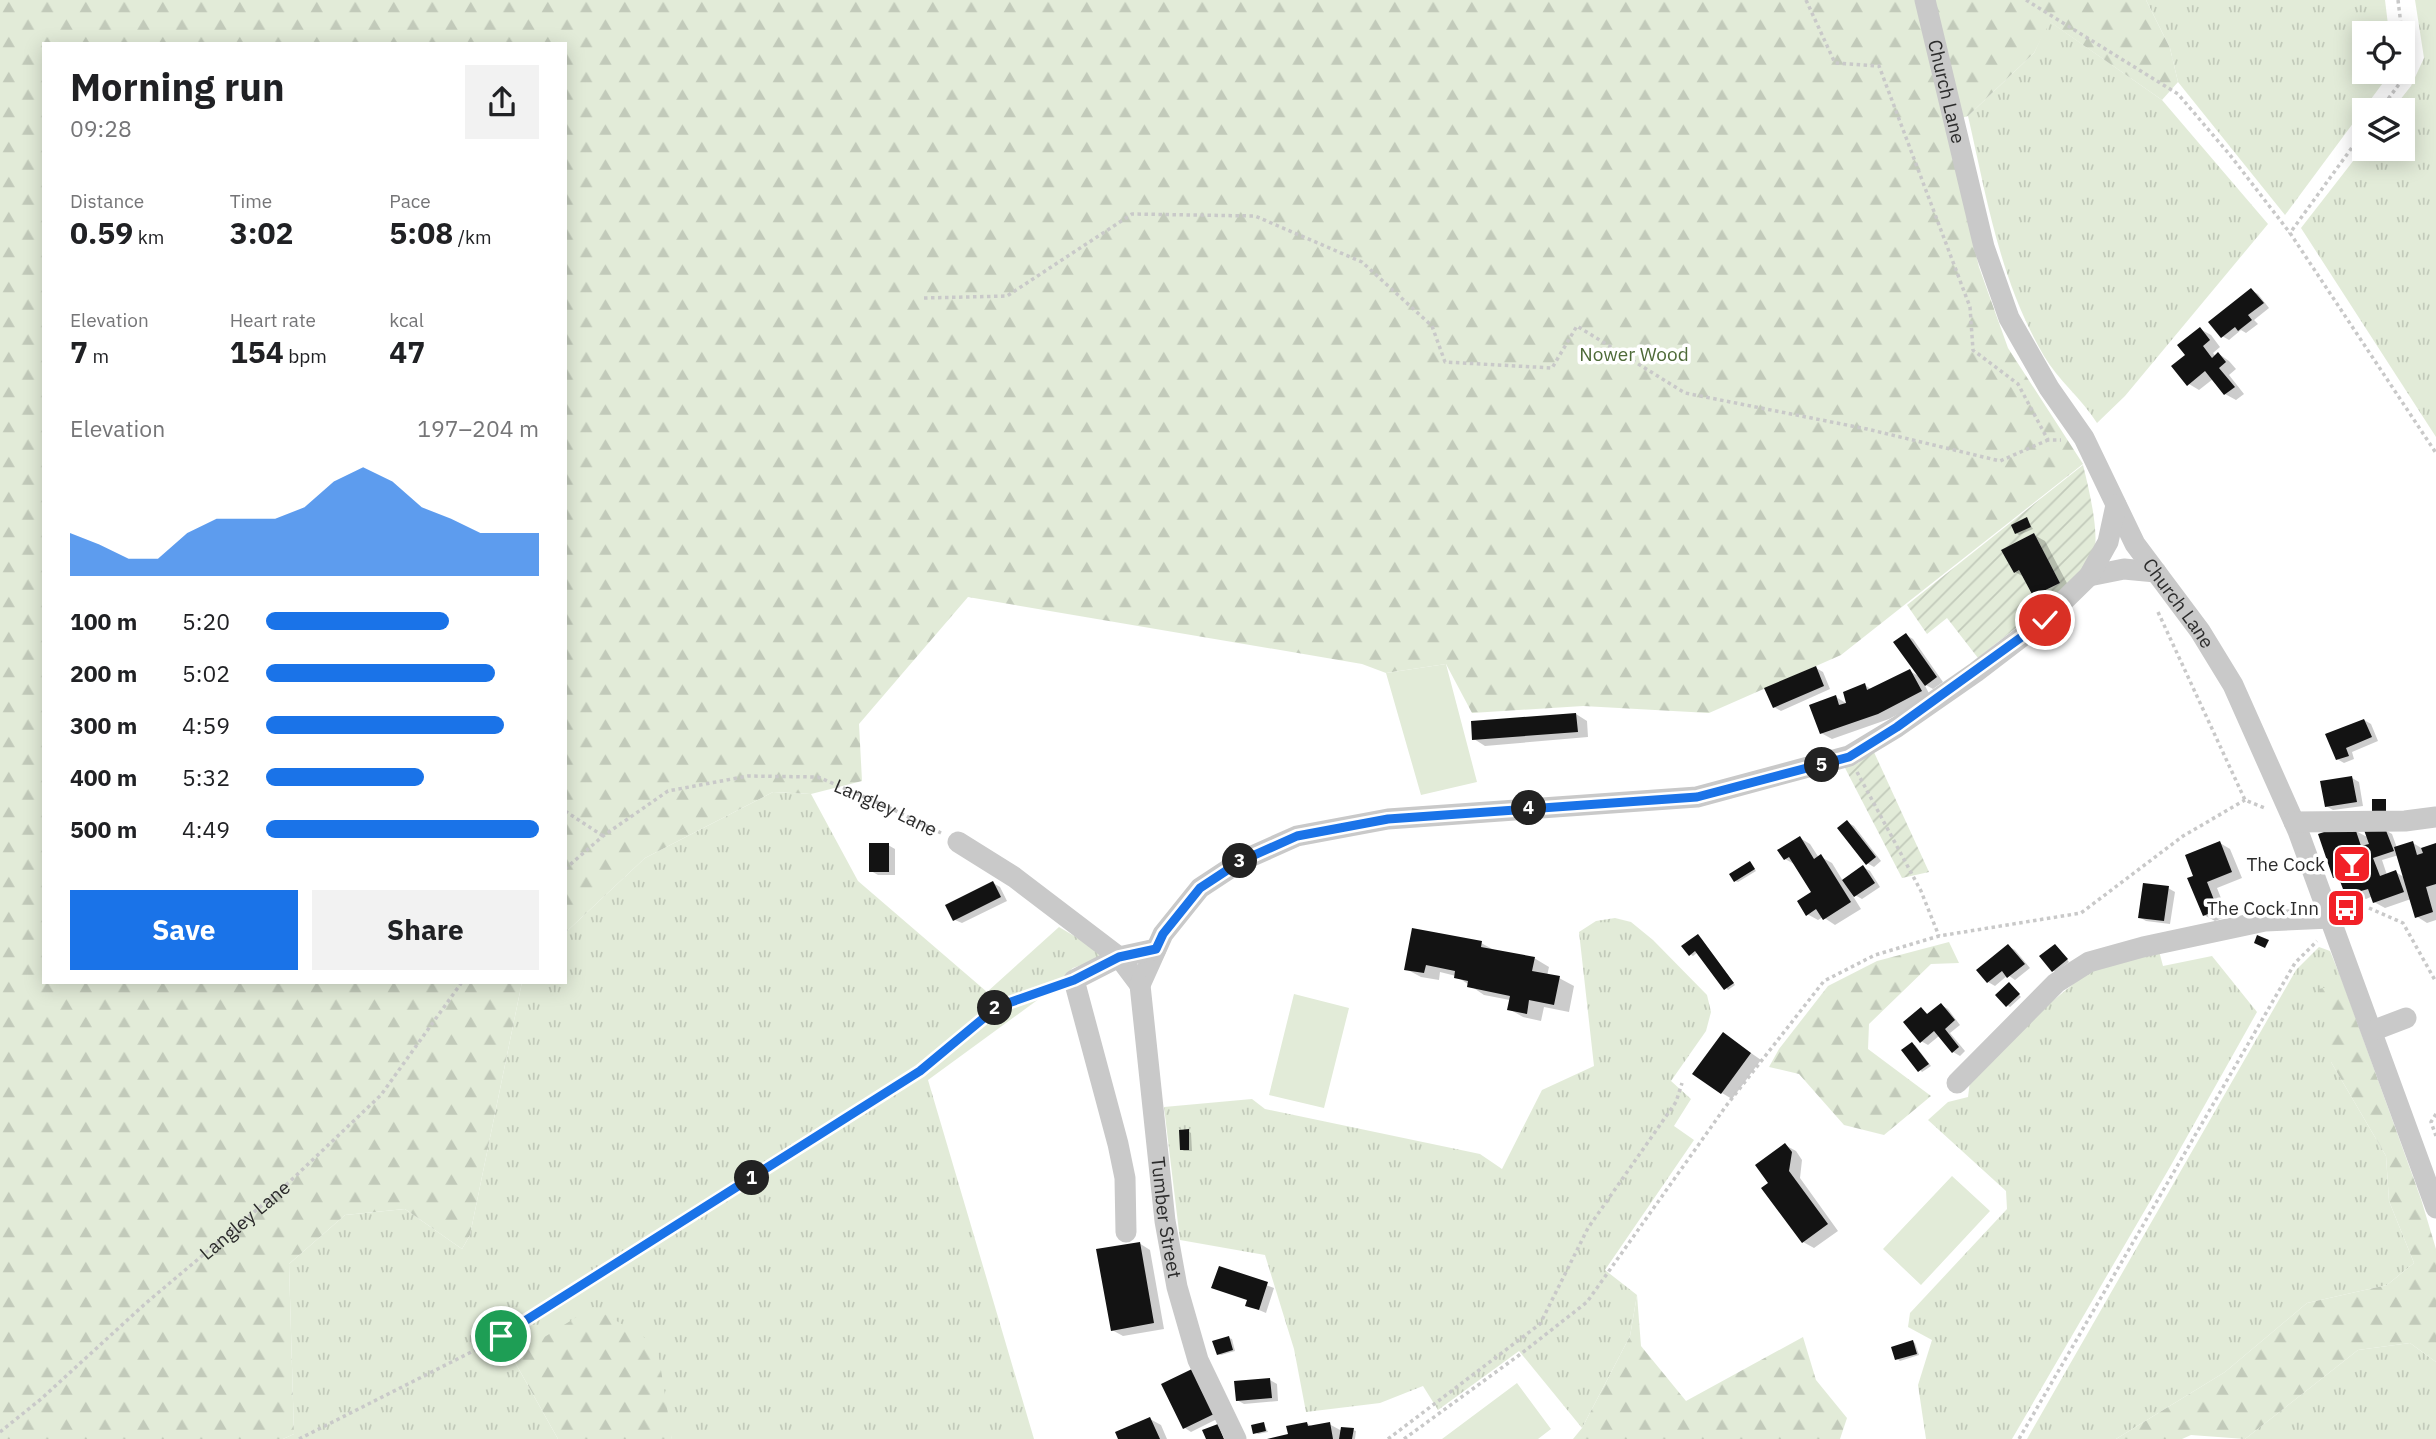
<!DOCTYPE html>
<meta charset="utf-8">
<style>
body{margin:0;font-family:"IBM Plex Sans",sans-serif;background:#f2f2f2;color:#202124;height:100vh;display:flex;flex-direction:column;font-size:26px;white-space:nowrap}
*{box-sizing:border-box;margin:0}
p{font-size:23px;color:#757577}
.icon{flex:none;width:38px;height:38px;fill:none;stroke:currentColor;stroke-width:2;stroke-linecap:round;stroke-linejoin:round}
.map{position:relative;flex:1;overflow:hidden}
.panel{position:absolute;left:42px;top:42px;width:525px;height:942px;display:flex;flex-direction:column;background:#fff;border-radius:0px;box-shadow:0 4px 18px #0003}
.panel>*{flex:none}
.fabs{position:absolute;left:2352px;top:21px;display:grid;gap:14px}
.fabs a{display:grid;place-items:center;width:63px;height:63px;border-radius:0px;background:#fff;box-shadow:0 4px 18px #0003;font-size:35px}
.pin{position:absolute;display:grid;place-items:center;width:60px;height:60px;color:#fff;margin:-30px;border:4px solid #fff;border-radius:50%;box-shadow:0 2px 7px #0007}
.km{position:absolute;width:35px;height:35px;margin:-18px;border-radius:50%;background:#222;color:#fff;font-size:19px;line-height:35px;text-align:center}
.round{display:grid;place-items:center;flex:none;width:74px;height:74px;border-radius:0px;background:#f2f2f2}
.overview{display:flex;align-items:center;justify-content:space-between;height:119px;padding:0 28px}
h1{font-size:38px;font-weight:700;line-height:52px}
.figures{display:grid;grid-template-columns:repeat(3,1fr);gap:10px;height:119px;padding:7px 28px}
.figures div{display:grid;align-content:center}
.figures b{font-size:30px;font-weight:700}
.figures small{font-size:19px;font-weight:400}
.figures p{font-size:19px}
.chart{height:196px;padding:14px 28px}
.chart p{display:flex;justify-content:space-between}
.chart svg{width:100%;height:126px;margin-top:7px;fill:#1a73e8;opacity:.7}
.cta{display:flex;gap:14px;margin-top:auto;padding:14px 28px}
.cta a{flex:1;height:80px;border-radius:0px;background:#1a73e8;color:#fff;font-size:28px;font-weight:700;line-height:80px;text-align:center}
.cta a+a{background:#f2f2f2;color:#202124}
ul{padding:0 28px;list-style:none;font-size:23px}
li{display:grid;grid-template-columns:112px 84px 1fr;align-items:center;height:52px}
li i{height:18px;border-radius:9px;background:#1a73e8}
.map>svg:first-child{display:block}
.grass{fill:url(#grass-tufts)}
.forest{fill:url(#forest-firs)}
.garden{fill:url(#garden-furrows);fill-rule:evenodd}
.pitch{fill:#e2ebd8}
.shadow{fill:#0003;fill-rule:evenodd}
.building{fill:#131313}
.lines{fill:none;stroke-linecap:round;stroke-linejoin:round}
.path{stroke:#c9c9c9;stroke-width:3.5;stroke-dasharray:3.5 3.5;stroke-linecap:butt}
.minor{stroke:#c9c9c9;stroke-width:21}
.route-casing{stroke:#fff;stroke-width:14}
.route{stroke:#1a73e8;stroke-width:9}
.labels{text-anchor:middle;stroke-width:7;stroke-linejoin:round;paint-order:stroke}
.street-label{font-size:19px;fill:#2c2c2c;stroke:#fff}
.park-label{font-size:19px;fill:#4d6a37;stroke:#fff}
.poi-label{font-size:19px;fill:#2c2c2c;stroke:#fff;text-anchor:end}
</style>
<div class="map">
<svg width="2436" height="1439" viewBox="0 0 2436 1439">
<defs>
<pattern id="grass-tufts" width="24" height="20" patternUnits="userSpaceOnUse" patternTransform="scale(1.75)"><rect width="24" height="20" fill="#e2ebd8"/><path d="M3 7l-1-3M5 7V3M7 7l1-3M15 17l-1-3M17 17v-4M19 17l1-3" fill="none" stroke="#c2caba"/></pattern>
<pattern id="forest-firs" width="22" height="20" patternUnits="userSpaceOnUse" patternTransform="scale(1.75)"><rect width="22" height="20" fill="#e2ebd8"/><path d="M5 1l3.5 6h-7zM16 11l3.5 6h-7z" fill="#c2caba"/></pattern>
<pattern id="garden-furrows" width="10" height="10" patternUnits="userSpaceOnUse" patternTransform="scale(1.75)"><rect width="10" height="10" fill="#e2ebd8"/><path d="M-1 1l2-2M0 10L10 0M9 11l2-2" fill="none" stroke="#c2caba"/></pattern>
</defs>
<rect width="100%" height="100%" fill="#fff"/>
<!-- grass -->
<path class="grass" d="M2146,0H2385L2389,33H2364V72H2391L2285,215L2178,82L2170,48Z
M2415,0H2436V437L2301,228L2364,147V149H2403V110H2392L2411,86L2424,58Z
M2049,21L2162,100L2268,224L2125,396L2097,423C2082,399 2058,380 2044,356C2000,281 1987,199 1968,116L2034,53Z
M773,792L811,794L858,881L987,992L1059,927L1108,956L1073,968L1047,993L928,1080L1034,1439H672L670,1432L512,1357L558,1439H283L294,1434L289,1264L345,1215L405,1209L462,1249L470,1235L522,982H565V933L645,858Z
M1615,918L1631,922L1653,940L1707,995L1711,1012L1706,1031L1671,1081L1691,1099L1674,1126L1694,1140L1605,1270L1637,1295L1630,1336L1582,1428L1519,1351L1438,1410L1423,1386L1380,1403L1306,1412L1294,1349L1265,1255L1180,1240L1164,1107L1252,1099L1265,1109L1480,1154L1502,1169L1542,1090L1594,1066L1579,932L1596,921Z
M2319,947L2330,951L2343,983L2331,1062L2386,1156L2389,1201L2414,1263L2387,1285L2307,1303L2225,1372L2116,1439H2027L2296,970Z
M2159,951L2163,966L2212,956L2257,1012L2170,1167L2012,1439H1926L1918,1385L1932,1340L1908,1327L1910,1313L2007,1209L2006,1191L1928,1120L1948,1102L1968,1097L1970,1081L2033,1017L2083,976L2117,960Z
M2410,1343L2436,1362V1439H2245L2358,1350Z"/>
<!-- forest -->
<path class="forest" d="M0,0H2146L2170,48L2178,82L2162,100L2050,22L2034,53L1968,116L1946,123L1979,267L2008,348L2083,464L1841,655L1709,713L1583,706L1472,713L1446,664L1386,673L1362,664L968,597L859,724L862,781L811,794L773,792L645,858L565,933V44H44V982H522L470,1235L462,1249L405,1209L345,1215L289,1264L294,1434L283,1439H0Z
M1949,942L1959,963L1931,964L1869,1024L1868,1049L1931,1096L1884,1135L1844,1125L1799,1074L1769,1067L1779,1049L1828,986L1877,961Z
M2343,983L2421,1199L2436,1249V1362L2410,1343L2358,1350L2245,1439L2191,1435L2182,1439H2116L2225,1372L2307,1303L2387,1285L2414,1263L2389,1201L2386,1156L2331,1062L2319,989Z
M1637,1295L1641,1346L1686,1401L1803,1337L1816,1380L1847,1418L1840,1439H1573L1582,1428L1630,1336Z
M593,1307L657,1345L672,1439H558L512,1357Z"/>
<!-- garden -->
<path class="garden" d="M2083,465C2088,485 2101,537 2093,556C2081,581 2003,637 1978,658L1947,618L1927,634L1907,605ZM2034,533L2060,583L2033,596L2019,570L2014,573L2002,550Z
M1873,750L1929,872L1902,878L1844,766L1858,763Z"/>
<!-- pitch -->
<path class="pitch" d="M1446,664L1477,782L1421,795L1386,673Z
M1294,994L1349,1008L1324,1108L1269,1095Z
M1952,1176L1990,1211L1921,1285L1883,1249Z
M1517,1383L1551,1429L1538,1439H1442Z"/>
<!-- shadow -->
<path class="shadow" d="M2251,290L2258,294L2269,308L2254,320L2258,324L2246,333L2241,330L2229,340L2222,336Z
M2200,329L2211,335L2220,347L2213,353L2216,357L2219,354L2229,361L2236,369L2229,375L2244,394L2236,400L2225,394L2213,379L2199,390L2189,384L2187,355Z
M2027,519L2033,529L2019,535L2016,533Z
M2034,535L2045,541L2070,589L2045,601L2035,595L2026,578L2015,572Z
M1906,635L1913,639L1943,682L1933,689L1924,684L1931,697L1889,719L1832,739L1821,733L1836,697L1849,705L1865,685L1872,690L1910,671L1920,677Z
M1816,668L1823,672L1830,689L1781,711L1774,707Z
M1576,714L1587,721L1588,737L1485,746L1474,739Z
M2364,720L2371,724L2378,741L2352,752L2354,759L2344,763L2337,759Z
M2352,778L2359,782L2363,806L2333,810L2326,806Z
M1847,822L1854,826L1881,861L1874,867L1867,863Z
M2354,830L2369,838L2385,830L2392,834L2397,848L2413,843L2423,849L2436,845V920L2427,923L2416,916L2411,899L2385,908L2374,902L2373,896L2366,899L2344,888L2342,881L2334,876ZM2399,855L2405,878L2396,872L2387,875L2382,860Z
M1800,838L1810,844L1819,858L1821,857L1832,863L1843,881L1863,867L1870,871L1880,887L1862,899L1851,893L1861,909L1835,925L1823,917L1818,920L1807,914L1813,892L1796,865L1785,859Z
M2220,843L2230,849L2242,878L2217,888L2228,916L2215,921L2204,915L2195,876Z
M888,845L895,849V875H878L871,871Z
M1750,863L1756,871L1738,882L1735,881Z
M993,883L1000,887L1007,901L962,923L955,920Z
M2168,888L2175,892L2170,924L2146,921L2139,917Z
M1701,938L1735,985L1728,990L1698,952L1693,956L1690,954Z
M1481,943L1496,951L1534,958L1549,967L1547,976L1559,978L1574,986L1569,1012L1544,1007L1541,1021L1523,1017L1509,1009L1510,1000L1484,995L1456,976L1440,972L1439,980L1421,977L1406,969Z
M2008,946L2015,950L2030,968L2015,980L2008,975L1995,986L1988,982Z
M2058,948L2069,962L2056,972L2053,971Z
M2012,986L2021,997L2010,1007L2007,1005Z
M1941,1005L1948,1009L1960,1025L1950,1033L1965,1051L1960,1056L1953,1052L1939,1036L1928,1045L1921,1041V1009L1929,1015Z
M1734,1041L1761,1060L1732,1099L1722,1093Z
M1915,1045L1931,1066L1922,1072L1903,1050Z
M1188,1131L1191,1133L1192,1151H1184L1181,1149Z
M1785,1145L1796,1151L1802,1160L1800,1178L1838,1231L1814,1248L1803,1242L1770,1183Z
M1139,1243L1150,1250L1164,1329L1123,1336L1112,1330Z
M1220,1268L1274,1288L1266,1313L1247,1305L1249,1300Z
M1229,1338L1232,1339L1235,1351L1221,1355L1218,1354Z
M1913,1342L1915,1343L1919,1355L1900,1361L1897,1359Z
M1192,1371L1219,1418L1191,1432L1185,1428Z
M1270,1380L1277,1384L1278,1401L1244,1404L1237,1400Z
M1150,1419L1161,1425L1167,1439H1119Z
M1306,1423L1313,1427L1329,1424L1342,1431L1353,1430L1356,1431L1355,1439H1270L1290,1435Z
M1264,1424L1268,1432L1258,1434L1255,1432Z"/>
<!-- building -->
<path class="building" d="M2251,288L2264,303L2248,315L2252,320L2238,331L2235,327L2221,338L2208,322Z
M2200,327L2210,340L2203,346L2212,358L2218,352L2226,362L2219,368L2235,387L2224,395L2205,371L2187,386L2171,366L2185,355L2177,345Z
M2027,517L2031,527L2015,534L2011,525Z
M2034,533L2060,583L2033,596L2019,570L2014,573L2001,550Z
M1906,633L1937,677L1925,686L1893,642Z
M1816,666L1824,686L1773,708L1764,688Z
M1910,669L1922,691L1878,714L1820,734L1809,705L1836,695L1839,705L1846,703L1843,692L1865,683L1867,690Z
M1576,713L1578,732L1472,740L1471,721Z
M2364,719L2372,737L2346,748L2349,756L2336,760L2325,734Z
M2352,776L2357,802L2325,807L2320,781Z
M2372,799H2386V813L2372,812Z
M1847,820L1876,857L1866,865L1837,828Z
M2342,826L2344,832L2355,828L2361,846L2369,844L2364,830L2385,828L2394,851L2373,858L2380,876L2396,870L2404,892L2373,903L2368,889L2354,893L2343,889L2338,876L2333,878L2318,834Z
M1800,836L1814,859L1821,854L1851,902L1823,920L1816,909L1806,916L1797,901L1811,892L1789,857L1784,860L1777,850Z
M2220,841L2232,872L2207,882L2218,910L2203,916L2187,878L2193,876L2185,855Z
M2413,841L2417,855L2423,853L2421,848L2436,843V884L2426,887L2433,912L2415,918L2394,847Z
M869,843H889V872H869Z
M1750,861L1755,869L1734,882L1729,874Z
M1863,865L1875,883L1854,897L1842,880Z
M993,881L1001,897L953,921L945,905Z
M2143,883L2169,886L2164,921L2138,918Z
M1412,928L1482,941L1481,947L1535,957L1532,971L1560,976L1554,1005L1529,1000L1527,1014L1507,1010L1510,996L1467,987L1468,981L1454,978L1455,971L1426,965L1424,973L1404,970Z
M1698,934L1734,983L1724,990L1695,951L1689,956L1681,946Z
M2257,935L2269,940L2265,948L2254,943Z
M2008,944L2025,964L2007,978L2002,971L1987,983L1976,970Z
M2055,944L2068,959L2052,972L2039,956Z
M2009,982L2020,994L2006,1007L1995,995Z
M1941,1003L1955,1020L1945,1029L1959,1047L1952,1053L1934,1031L1920,1043L1903,1022L1921,1007L1927,1014Z
M1723,1032L1751,1053L1721,1094L1692,1074Z
M1912,1042L1929,1064L1918,1072L1901,1050Z
M1189,1129V1150H1180L1179,1130Z
M1785,1143L1792,1152L1789,1171L1828,1224L1802,1243L1761,1188L1768,1183L1755,1165Z
M1140,1242L1154,1323L1111,1331L1096,1249Z
M1219,1266L1268,1282L1259,1310L1245,1306L1247,1300L1211,1288Z
M1229,1336L1233,1350L1217,1355L1212,1341Z
M1913,1340L1917,1354L1895,1360L1891,1347Z
M1192,1369L1214,1414L1183,1429L1161,1384Z
M1270,1378L1272,1398L1236,1401L1234,1381Z
M1150,1417L1160,1439H1118L1115,1432Z
M1264,1422L1266,1431L1253,1434L1251,1425Z
M1307,1422L1308,1426L1330,1422L1333,1439H1267L1288,1434L1286,1426Z
M1218,1424L1224,1439H1206L1202,1430Z
M1341,1427L1354,1428L1352,1439H1339Z"/>
<g class="lines">
<!-- path -->
<g class="path">
<path d="M1806,0L1835,63L1879,66L1970,307L1973,350L2018,384L2048,440H2061"/>
<path d="M2026,0L2178,94L2230,155L2290,233"/>
<path d="M2398,0L2402,33"/>
<path d="M2380,110L2408,72L2403,36"/>
<path d="M2364,131L2290,233L2436,453"/>
<path d="M924,298L1007,296L1132,214L1255,216L1362,262L1432,326L1445,362L1552,368L1577,326L1685,393L1867,429L2000,461L2048,440"/>
<path d="M2158,612L2245,800L2267,809"/>
<path d="M1857,772L1921,891L1939,936"/>
<path d="M565,811L603,836"/>
<path id="s1" d="M565,869L603,836L668,791L748,776L818,777L890,808L941,833"/>
<path d="M2369,908L2403,923L2436,982"/>
<path d="M2436,1114L2431,1122L2436,1136"/>
<path id="s2" d="M0,1432L41,1399L146,1303L285,1186L381,1095L462,982"/>
<path d="M299,1439L501,1337L920,1071L997,1007L1055,987"/>
<path d="M1388,1439L1540,1324L1588,1228L1676,1102L1682,1083"/>
<path d="M1404,1439L1522,1353L1587,1302L1726,1106L1824,981L1875,955L1939,936L2081,913L2183,836L2245,800"/>
<path d="M2019,1439L2295,963L2317,941"/>
</g>
<!-- minor -->
<g class="minor">
<path id="s3" d="M1925,0L1984,247L2009,318L2049,388L2084,438L2135,544L2200,631L2233,685L2298,831L2436,1208"/>
<path d="M2089,576L2124,569L2156,572"/>
<path d="M2294,822L2405,821L2436,817"/>
<path d="M958,842L1014,877L1119,957L1140,985"/>
<path d="M1140,985L1163,934L1200,888L1241,861L1297,836L1388,819L1697,797L1849,756L1897,727L1976,672L2044,620L2089,576L2108,542L2116,505"/>
<path id="s4" d="M1140,985L1165,1221L1177,1287L1198,1360L1236,1439"/>
<path d="M2372,1031L2406,1018"/>
<path d="M1957,1083L2056,983L2089,962L2143,947L2265,921L2330,918"/>
<path d="M1126,1232L1125,1178L1118,1144L1074,980L1119,957L1156,949"/>
</g>
</g>
<g class="lines">
<defs>
<path id="route" d="M501,1336L920,1071L997,1007L1074,980L1119,957L1156,949L1163,934L1200,888L1241,861L1297,836L1388,819L1697,797L1849,757L1897,727L2045,620"/>
</defs>
<!-- route casing -->
<use href="#route" class="route-casing"/>
<!-- route -->
<use href="#route" class="route"/>
</g>
<!-- icons -->
<defs>
<symbol id="bar-square" viewBox="-11 -11 22 22"><rect x="-9" y="-9" width="18" height="18" rx="4" fill="#f22027" stroke="#fff"/><path d="M-6-5H6L.8 .8V4.5H3.5V6h-7V4.5H-.8V.8Z" fill="#fff"/></symbol>
<symbol id="bus-square" viewBox="-11 -11 22 22"><rect x="-9" y="-9" width="18" height="18" rx="4" fill="#f22027" stroke="#fff"/><path d="M-5-6H5V4H4V6H2V4H-2V6H-4V4H-5ZM-3.5-4V0h7V-4ZM-3.5 1.2v1.5H-2V1.2ZM2 1.2v1.5H3.5V1.2Z" fill="#fff"/></symbol>
</defs>
<g fill-rule="evenodd">
<use href="#bar-square" x="2330" y="842" width="44" height="44"/>
<use href="#bus-square" x="2324" y="886" width="44" height="44"/>
</g>
<g class="labels">
<!-- street labels -->
<g class="street-label">
<text dy="7" stroke="none"><textPath href="#s3" startOffset="94">Church Lane</textPath></text>
<text dy="7" stroke="none"><textPath href="#s3" startOffset="662">Church Lane</textPath></text>
<text dy="7" stroke="none"><textPath href="#s1" startOffset="355">Langley Lane</textPath></text>
<text dy="7" stroke="none"><textPath href="#s4" startOffset="234">Tumber Street</textPath></text>
<text dy="7" stroke="none"><textPath href="#s2" startOffset="324">Langley Lane</textPath></text>
</g>
<!-- park labels -->
<g class="park-label">
<text x="1634" y="361">Nower Wood</text>
</g>
<!-- poi labels -->
<g class="poi-label">
<text x="2325" y="871">The Cock</text>
<text x="2319" y="915">The Cock Inn</text>
</g>
</g>
</svg>
<div class="fabs">
<a><svg class="icon" aria-label="locate" viewBox="0 0 24 24"><circle cx="12" cy="12" r="6"/><path d="M12 2v4M12 18v4M2 12h4M18 12h4"/></svg></a>
<a><svg class="icon" aria-label="layers" viewBox="0 0 24 24"><path d="M12 4l9 5-9 5-9-5zM3 14l9 5 9-5"/></svg></a>
</div>
<div class="pin" style="left:501px;top:1336px;background:#1e9e55"><svg class="icon" aria-label="arrive" viewBox="0 0 24 24"><path d="M6 21V4h12l-3 4 3 4H6"/></svg></div>
<div class="pin" style="left:2045px;top:620px;background:#d93025"><svg class="icon" aria-label="check" viewBox="0 0 24 24"><path d="M5 12l5 5 9-10"/></svg></div>
<b class="km" style="left:752px;top:1178px">1</b>
<b class="km" style="left:995px;top:1008px">2</b>
<b class="km" style="left:1240px;top:861px">3</b>
<b class="km" style="left:1529px;top:808px">4</b>
<b class="km" style="left:1822px;top:765px">5</b>
<section class="panel">
<div class="overview"><div><h1>Morning run</h1><p>09:28</p></div><a class="round"><svg class="icon" aria-label="share" viewBox="0 0 24 24"><path d="M12 15V3M7 8l5-5 5 5M5 13v7h14v-7"/></svg></a></div>
<div class="figures">
<div><p>Distance</p><b>0.59<small> km</small></b></div>
<div><p>Time</p><b>3:02</b></div>
<div><p>Pace</p><b>5:08<small> /km</small></b></div>
</div>
<div class="figures">
<div><p>Elevation</p><b>7<small> m</small></b></div>
<div><p>Heart rate</p><b>154<small> bpm</small></b></div>
<div><p>kcal</p><b>47</b></div>
</div>
<div class="chart"><p><span>Elevation</span>197–204 m</p>
<svg viewBox="0 0 160 44" preserveAspectRatio="none"><path d="M0 44V29L10 33L20 38L30 38L40 29L50 24L60 24L70 24L80 20L90 11L100 6L110 11L120 20L130 24L140 29L150 29L160 29V44z"/></svg>
</div>
<ul>
<li><b>100 m</b>5:20<i style="width:67%"></i></li>
<li><b>200 m</b>5:02<i style="width:84%"></i></li>
<li><b>300 m</b>4:59<i style="width:87%"></i></li>
<li><b>400 m</b>5:32<i style="width:58%"></i></li>
<li><b>500 m</b>4:49<i style="width:100%"></i></li>
</ul>
<div class="cta"><a>Save</a><a>Share</a></div>
</section>
</div>
